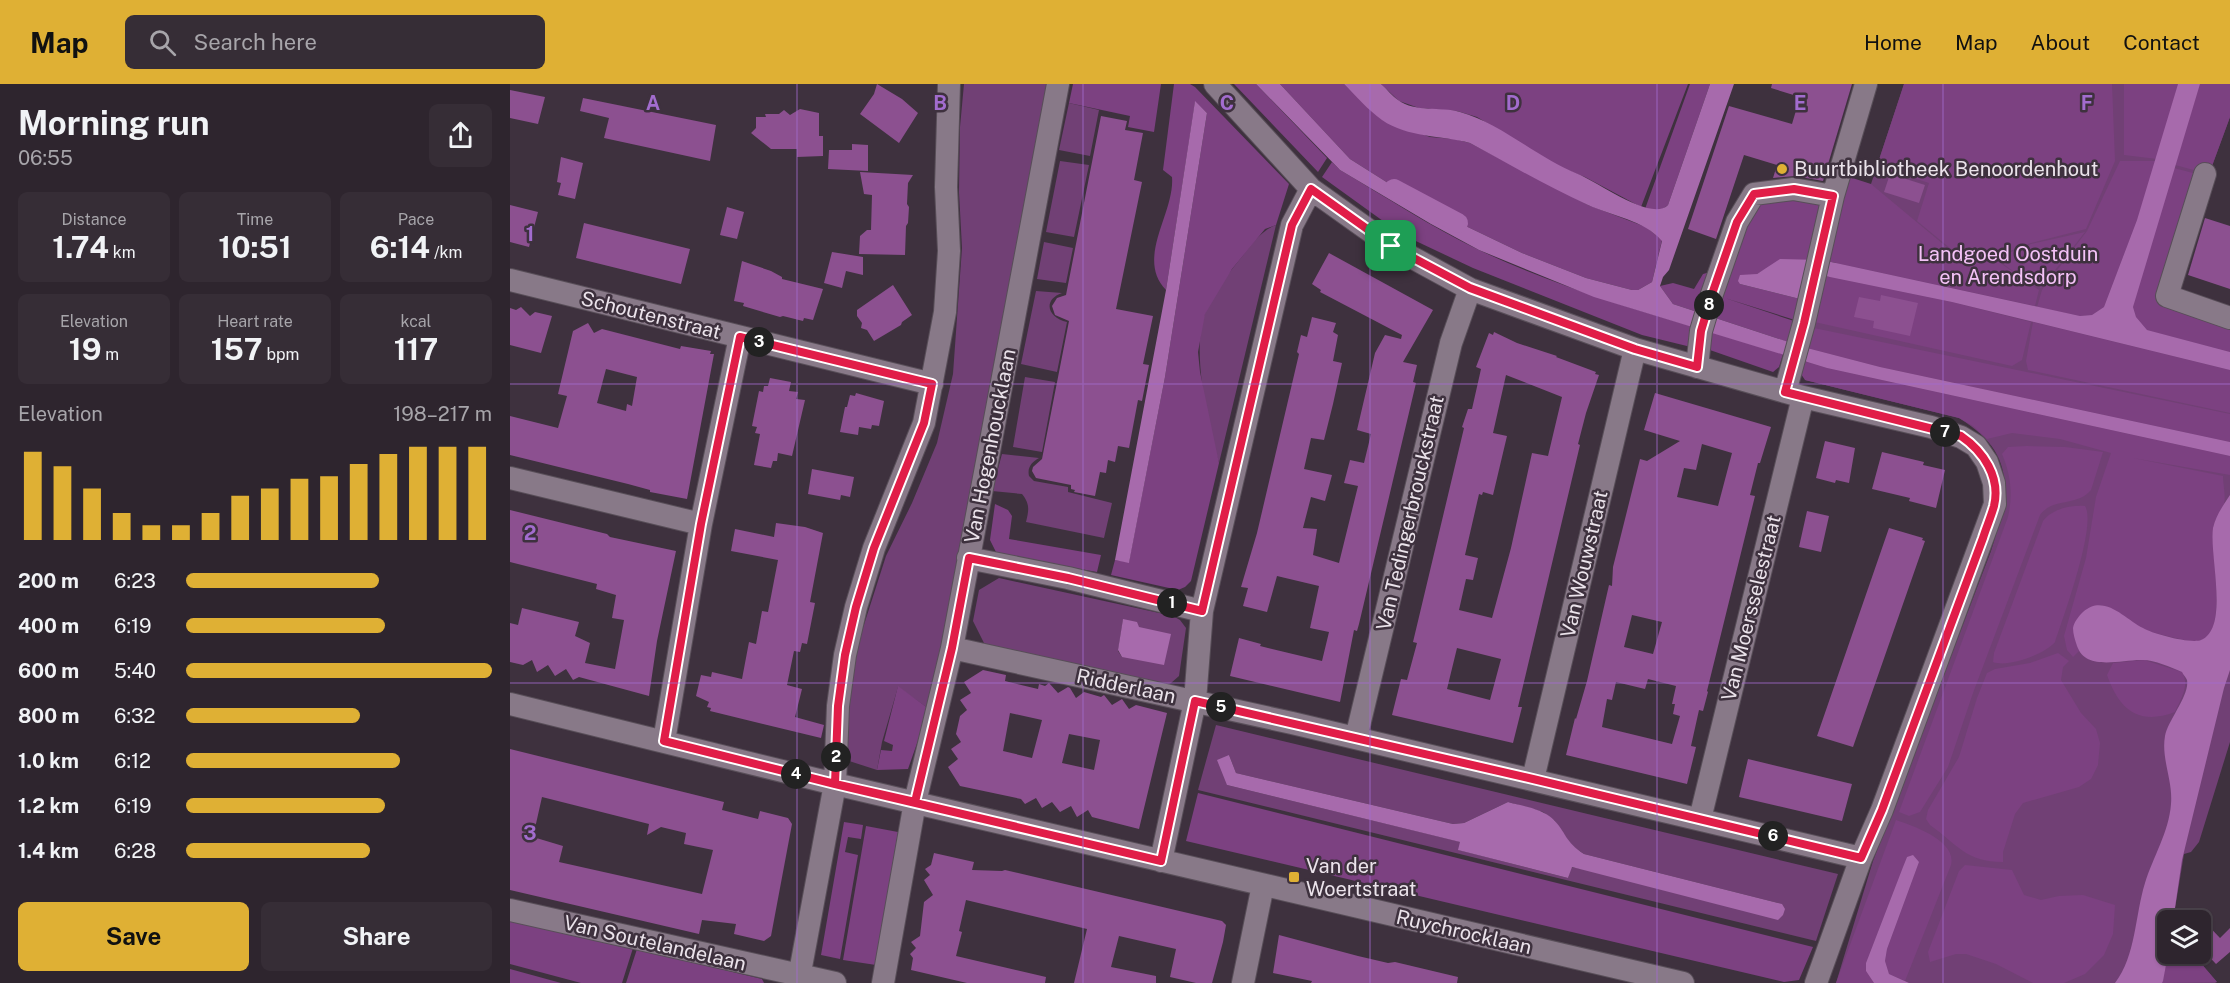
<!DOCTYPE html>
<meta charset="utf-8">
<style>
body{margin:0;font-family:"Public Sans",sans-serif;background:#362d36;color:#f1f3f6;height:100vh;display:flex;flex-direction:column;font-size:22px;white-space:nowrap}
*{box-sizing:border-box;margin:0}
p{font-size:20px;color:#a7a5aa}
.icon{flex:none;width:33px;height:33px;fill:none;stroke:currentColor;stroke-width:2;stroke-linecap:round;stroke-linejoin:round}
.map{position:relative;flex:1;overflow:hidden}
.side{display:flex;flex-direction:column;background:#2e252e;width:510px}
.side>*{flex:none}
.fabs{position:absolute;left:1647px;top:826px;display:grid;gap:12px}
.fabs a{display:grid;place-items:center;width:54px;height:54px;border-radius:9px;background:#2e252e;box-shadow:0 2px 4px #0004,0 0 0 2px #49424a;font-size:30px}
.pin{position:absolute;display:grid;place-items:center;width:51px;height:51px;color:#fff;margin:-26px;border-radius:12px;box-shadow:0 3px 9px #0006}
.km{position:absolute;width:30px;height:30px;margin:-15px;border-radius:50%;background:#222;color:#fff;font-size:16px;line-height:30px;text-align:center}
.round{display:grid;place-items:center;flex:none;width:63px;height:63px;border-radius:9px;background:#362d36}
.summary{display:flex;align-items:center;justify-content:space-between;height:102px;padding:0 18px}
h1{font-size:33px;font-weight:700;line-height:45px}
.metrics{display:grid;grid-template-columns:repeat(3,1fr);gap:9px;height:102px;padding:6px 18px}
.metrics div{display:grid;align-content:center;border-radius:9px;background:#362d36;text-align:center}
.metrics b{font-size:30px;font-weight:700}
.metrics small{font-size:16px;font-weight:400}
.metrics p{font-size:16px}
.chart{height:168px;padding:12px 18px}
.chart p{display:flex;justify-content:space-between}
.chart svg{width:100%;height:108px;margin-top:6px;stroke:#dfb034;stroke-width:6}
.primary-button{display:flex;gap:12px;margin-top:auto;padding:12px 18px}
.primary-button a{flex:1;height:69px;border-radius:9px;background:#dfb034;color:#111;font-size:24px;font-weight:700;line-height:69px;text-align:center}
.primary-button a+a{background:#362d36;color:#f1f3f6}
ul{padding:0 18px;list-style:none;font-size:20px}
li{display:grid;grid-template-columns:96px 72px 1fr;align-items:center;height:45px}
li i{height:15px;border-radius:8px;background:#dfb034}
header{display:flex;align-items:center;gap:36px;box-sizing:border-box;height:84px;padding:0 30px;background:#dfb034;color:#111}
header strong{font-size:28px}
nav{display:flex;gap:33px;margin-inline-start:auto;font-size:21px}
.search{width:420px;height:54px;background:#362d36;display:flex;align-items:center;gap:15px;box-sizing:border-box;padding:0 21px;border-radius:9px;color:#a7a5aa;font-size:22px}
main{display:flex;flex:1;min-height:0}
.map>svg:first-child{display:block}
.green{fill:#714075;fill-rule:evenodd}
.forest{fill:#7c4181}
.water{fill:#a76aac}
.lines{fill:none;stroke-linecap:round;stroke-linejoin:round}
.canal{stroke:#a76aac;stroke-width:20}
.building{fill:#8c5090;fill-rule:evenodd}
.minor-casing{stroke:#584e58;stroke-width:24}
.minor{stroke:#887988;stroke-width:22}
.route-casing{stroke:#fff;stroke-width:12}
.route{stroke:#e11d48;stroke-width:8}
.grid{fill:none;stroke:#a26cce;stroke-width:1.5;stroke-opacity:0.55}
.poi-dot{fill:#dfb034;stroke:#3e313e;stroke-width:2}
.labels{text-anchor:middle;stroke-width:5;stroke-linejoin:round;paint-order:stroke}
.poi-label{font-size:20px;fill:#ebe3eb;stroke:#3e313e;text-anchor:start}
.park-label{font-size:20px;fill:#f4c2f7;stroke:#3e313e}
.street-label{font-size:20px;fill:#ebe3eb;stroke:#3e313e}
.grid-label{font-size:20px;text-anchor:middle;font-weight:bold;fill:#a26cce;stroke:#3e313e;stroke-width:5;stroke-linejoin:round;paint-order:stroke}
</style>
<header>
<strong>Map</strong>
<div class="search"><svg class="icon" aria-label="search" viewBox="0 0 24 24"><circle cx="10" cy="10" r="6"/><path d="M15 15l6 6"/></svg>Search here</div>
<nav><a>Home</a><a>Map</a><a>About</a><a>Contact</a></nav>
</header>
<main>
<section class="side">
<div class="summary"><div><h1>Morning run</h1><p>06:55</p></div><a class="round"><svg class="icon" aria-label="share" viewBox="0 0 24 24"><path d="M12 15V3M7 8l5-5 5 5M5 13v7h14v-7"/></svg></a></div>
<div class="metrics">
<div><p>Distance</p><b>1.74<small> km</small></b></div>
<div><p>Time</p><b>10:51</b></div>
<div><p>Pace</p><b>6:14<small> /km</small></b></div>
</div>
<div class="metrics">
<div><p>Elevation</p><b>19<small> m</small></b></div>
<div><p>Heart rate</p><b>157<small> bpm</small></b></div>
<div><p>kcal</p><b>117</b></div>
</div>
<div class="chart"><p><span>Elevation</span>198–217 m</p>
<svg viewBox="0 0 160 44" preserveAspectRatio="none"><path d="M5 44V8M15 44V14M25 44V23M35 44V33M45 44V38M55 44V38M65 44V33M75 44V26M85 44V23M95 44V19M105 44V18M115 44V13M125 44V9M135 44V6M145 44V6M155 44V6"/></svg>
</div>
<ul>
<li><b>200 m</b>6:23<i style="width:63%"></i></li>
<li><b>400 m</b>6:19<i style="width:65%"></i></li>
<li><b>600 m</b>5:40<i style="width:100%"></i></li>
<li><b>800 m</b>6:32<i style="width:57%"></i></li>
<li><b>1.0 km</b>6:12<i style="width:70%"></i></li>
<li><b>1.2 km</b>6:19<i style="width:65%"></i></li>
<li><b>1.4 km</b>6:28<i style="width:60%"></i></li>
</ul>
<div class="primary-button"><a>Save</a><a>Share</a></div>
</section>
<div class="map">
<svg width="1720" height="899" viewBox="0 0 1720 899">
<rect width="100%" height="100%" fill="#3e313e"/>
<!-- green -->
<path class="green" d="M454,0H541L419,625L388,603L372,658L367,686L333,675L343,575L376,472L402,419L427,359L443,290L452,164L449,108L450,43Z
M1394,0H1720V33L1654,213L1720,237V658L1689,758L1681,768L1674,770L1663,837H1658V870H1683L1707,898L1705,899H1326L1363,777L1481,467C1499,410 1508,370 1449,334L1295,296L1300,237L1361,100Z
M559,19L589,26L580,72L549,66Z
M550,77L579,81L564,153L536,148Z
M766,141L709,379C698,341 681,267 695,229C703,210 717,191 730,175C741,162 750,147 766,141Z
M534,158L563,164L556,199L527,195Z
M526,207L552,209C532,216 538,234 557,238L547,288L511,280Z
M515,293L545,298L532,368L503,363Z
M492,370L529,374C522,378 517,383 519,392L524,397L558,403V408L602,419L594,454L516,438C519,426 520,420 512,410L482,407Z
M489,494L663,532L670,536L676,544L669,592L661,599L653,602L476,563L463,537L469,506ZM613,536L628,543L612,573L608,567Z
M706,641L1328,790L1306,857L688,706ZM719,671L726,689L943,740L954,739L998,718L1033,728L1044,736L1062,762L1074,770L1272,820L1061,783L1058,794L949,766L951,758L717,701Z"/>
<!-- forest -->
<path class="forest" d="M563,0H651L644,48L618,43L620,32L559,19Z
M664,0H680L685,3L779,100L766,141L755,145L722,185L695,230L688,268L690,288L709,379L681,497L675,503L668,506L601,491L605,476L619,478L655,293L697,29L685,18L656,206C625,174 665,129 662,93L653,86Z
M724,0H746L817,74L808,88Z
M770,0H834L873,36L920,53L944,55L960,59L1078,121L1136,143L1152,156L1142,198L1128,206H1122L1076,194L1012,169L916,123L840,75Z
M871,0H1178L1131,123L1075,93L1047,82L967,33L947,27L909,24L889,17Z
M1180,0H1200L1158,121L1150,127L1135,125Z
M1394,0H1602L1605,77L1576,145L1521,159L1484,173L1446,169L1407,137L1419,99L1367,82Z
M1614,0H1668L1647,75L1614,71Z
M1690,0H1720V33L1699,90L1665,81Z
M1610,77H1646L1627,136L1594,223L1582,231L1570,232L1527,223L1532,206L1577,147Z
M822,78L830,86C876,113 921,143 969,166C1039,199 1112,222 1185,243L1181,263L1132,251L963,184L891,150L812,93Z
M1664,84L1698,93L1654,213L1720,237V268L1636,246L1626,233L1623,223L1628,203Z
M1330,90L1361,100L1445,170L1483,174L1529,206L1525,222L1312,176L1254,186L1230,200L1294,216L1288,237L1215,214L1287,238L1281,259L1163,220L1150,202L1163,199L1184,205L1193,190L1211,185L1245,110L1323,113Z
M1575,148L1531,204L1500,185L1486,174L1521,160Z
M1310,191L1442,218L1521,238L1512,276L1502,282L1300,237Z
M1523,238L1720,286V329L1518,286L1516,277Z
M1299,243L1720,330V358L1370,283L1297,264Z
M1201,248L1273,270L1269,283L1263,288L1197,265Z
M1293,277L1317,284L1720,372V391L1623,374L1713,392C1713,400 1716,413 1714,420C1711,429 1704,435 1703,445C1700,469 1720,553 1688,557C1682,558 1675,556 1670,555C1658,552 1645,550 1634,545C1618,537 1607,525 1590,521C1566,536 1558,538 1569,567L1563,573L1557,566L1554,552L1576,474L1586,413L1601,369L1550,355L1502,349L1477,355L1463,342L1449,334L1295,296L1291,290Z
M1517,362L1555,363L1593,368L1581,406C1567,423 1543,413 1530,431L1463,609L1438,683L1410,728L1399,732L1389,728L1498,433C1503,411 1501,391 1492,370L1498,363Z
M485,420L498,426L502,432L499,455L591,471L587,488L487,470L480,456Z
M1575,422C1587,441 1553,534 1545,558C1535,570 1498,584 1483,578L1484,569L1533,437C1542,425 1560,421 1575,422Z
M1548,569L1559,577L1553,583L1551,596L1571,629L1586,645L1590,659L1588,681L1581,695L1569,703L1513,719L1505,730L1493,768V778C1456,778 1448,761 1420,741L1416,735L1418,726L1449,673L1467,614L1477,589L1485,585L1520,579Z
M1634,576L1672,588C1680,602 1671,614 1665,628C1628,642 1609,625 1597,591L1603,579Z
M388,602L419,625L398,685L367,686L371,666L382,667L383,661L374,657Z
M688,709L1303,863L1289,896L1274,898L676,757Z
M1386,736C1404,742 1447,757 1441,781L1395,897L1379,890L1375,877L1377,865L1409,778L1397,773L1356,879V887L1364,899H1326Z
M334,738L353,741L351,755L338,753L335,768L348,771L330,875L311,871Z
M356,742L388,748L366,881L333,876Z
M1455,781L1502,786L1514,811L1531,816L1549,812L1573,811L1605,821L1603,850L1594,871L1575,890L1554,899H1523L1486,880L1456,870H1446L1420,878L1418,868L1449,787Z
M0,836L123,864L112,899H71L0,880Z
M127,865L252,895L254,899H116Z
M1658,870H1683L1707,898L1652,899Z
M0,885L51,899H0Z"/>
<!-- water -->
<path class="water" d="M746,0H770L840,75L916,123L1012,169L1076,194L1122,206H1128L1142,198L1152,157C1134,136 1102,132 1078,121C1038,103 999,80 960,59C931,51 898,54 872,36C858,26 846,12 834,0H871C877,5 882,12 888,16C906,29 930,22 950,28C991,39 1027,74 1068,90C1088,98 1141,138 1158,121L1200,0H1224L1159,186L1153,193L1150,202L1163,220L1297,264L1370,283L1720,358V372L1317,284L1084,213L969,166L921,140L830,86Z
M1668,0H1690L1623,223L1626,233L1637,246L1720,268V286L1442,218L1310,191L1294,216L1230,200L1228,197L1230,191L1247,190L1270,175L1312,176L1570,232L1582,231L1594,223L1627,136Z
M685,17L697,29L655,293L619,479L605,476L656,206Z
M1720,411V586L1714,604L1672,776L1663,837H1658V870L1653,897L1652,899H1605C1626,872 1625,831 1635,799C1643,773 1659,748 1661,720C1663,696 1651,675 1655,652C1658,636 1680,611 1677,596C1676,593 1673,591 1672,588C1660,583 1645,576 1633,576C1612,575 1576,588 1567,562C1565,556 1563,550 1563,544C1564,538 1569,532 1573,528C1594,509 1615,535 1633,544C1643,550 1681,560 1691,556C1720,544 1699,471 1703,444C1706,431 1713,422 1720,411Z
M613,535L627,538L629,543L661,550L654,581L612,573L608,566Z
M719,671L726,689L943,740L954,739L998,718C1012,722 1031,724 1043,735C1056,748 1055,758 1074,770L1272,820L1275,825L1273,831L1268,836L1062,783L1058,794L948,766L950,758L717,701L707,676Z
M1403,771L1409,778L1377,865L1375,877L1379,890L1399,899H1364L1356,887V879L1393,783L1397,773Z"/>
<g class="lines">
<!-- canal -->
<path class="canal" d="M884,105L948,139"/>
</g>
<!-- building -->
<path class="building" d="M367,0L392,15L408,29L389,59L350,30L364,10Z
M1262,0H1342L1313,97L1285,92L1263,94L1267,81L1234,71L1206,155L1178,145L1219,22L1282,40L1290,13L1261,4Z
M0,6L35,13L28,40L0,34Z
M73,14L206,41L200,77L94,54L99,34L70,27Z
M290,25L309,29V52H313V72L287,73V65H261L241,49L246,44V33H256L255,30H269L274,26L280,31Z
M591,32L617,37L615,46L633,49L624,96L632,98L606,225L643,232L633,280L639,281L632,317L628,316L619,364L608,362L605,378L598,376L596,389L590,388L585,412L564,408L565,406L561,405V401L526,394L522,387L523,383L532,375L559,237L545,231L542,222L547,214L556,211Z
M342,60L358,61V87L318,85L319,66H342Z
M51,73L73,79L65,115L48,111L51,99L47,98Z
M350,88L403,91L398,99L397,120L399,123L398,139L396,142L395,171L349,170L350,152L357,146H361L362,111L354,110Z
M1380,90L1415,101L1409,119L1374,108Z
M0,121L28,128L19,163L0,158Z
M217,123L234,128L227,155L210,151Z
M1695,134L1720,142V205L1678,191Z
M74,139L180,165L171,200L66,174Z
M322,168L353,173V191L336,187L332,204L314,199Z
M819,169L923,226L893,278L907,281L903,298L906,299L849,540L847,547L844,546L830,618L720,592L729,554L751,560L750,562L812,577L819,548L800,544L809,502L767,492L757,528L733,522L738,504L731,503L747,449L789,270L787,268L791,251L797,253L802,233L826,239L823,248L828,251L823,277L832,279L823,320L814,356L801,354L794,385L822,391L815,417L801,413L793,444L807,445L803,471L829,479L848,402L834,399L840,376L854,379L861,350L847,346L865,269L875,251L891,255L892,251L810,208L811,206L802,200Z
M232,177L261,187L272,193V195L313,205L303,236L294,234L293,237L273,232L270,233L233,222L234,219L224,217Z
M383,201L402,231L392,238L391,241L364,257L357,246L351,244L352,239L347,232V226Z
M1371,211L1408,219L1400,252L1363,244L1364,237L1344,233L1349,213L1370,217Z
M11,223L20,232L25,228L42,232L31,269L0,261V224L6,226Z
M78,239L84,249L92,245L170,265L171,262L201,267L200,270H204L177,415L140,408V406L118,400L0,371V332L48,344L57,312L48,310L63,247ZM96,285L127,293L122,322L117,320L116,327L87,319Z
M984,248L1007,259L1047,272L1046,273L1086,288L1085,290L1089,291L1076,329L1068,360L1070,361L1008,623H1012L1003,659L882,631L891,595L897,596L907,559L903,558L954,344L952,343L958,325H962L971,285L966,283L979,249L983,251ZM996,291L1052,313L1038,372L1022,369L1001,464L982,534L949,526L956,495L963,496L968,474L955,471L969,410L972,411L973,408L983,411L997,352L983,349ZM947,564L991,575L980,616L937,605Z
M260,294L281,298L279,307L288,308L286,315L295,316L282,372L268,369L267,377H263L261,384L244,381L250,350L245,349L247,343L242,342L249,307L253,308L254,302H258Z
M346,309L374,317L369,342L362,341L361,345L349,343L348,351L330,348L335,323H337L340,311L345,312Z
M1145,309L1261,343L1250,379H1248L1240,411L1245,412L1197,607L1198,608L1193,627L1189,626L1181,662L1186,663L1177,700L1056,671L1065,634L1066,635L1077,597L1099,501L1102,502L1103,483L1130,375L1137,377L1170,357L1134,346ZM1192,360L1222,369L1208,422L1167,413L1174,384L1186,386ZM1122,531L1152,538L1143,570L1114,563ZM1138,595L1166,602L1162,620H1165L1163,630L1170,632L1162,660L1092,643L1097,615L1102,616L1106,598L1135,605Z
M1315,357L1345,364L1339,399L1326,396L1325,399L1306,394Z
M1372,368L1414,378L1413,381L1435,386L1426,424L1399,417L1400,414L1362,405Z
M302,385L344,393L340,413L331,411L330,416L298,410Z
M0,426L97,450L100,453L166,467L147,557L139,612L69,593L63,596L56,585L45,592L38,581L27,588L22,576L13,581L0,578V539L8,541L12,524L69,538L65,552L80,559L75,579L105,585L114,536L102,534L106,511L86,505L87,500L0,478Z
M1297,427L1319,432L1311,468L1289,463Z
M266,439L295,443L313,449L300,518L305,519L297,560L292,559L290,568L284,567L277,601L292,605L285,633L314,641L311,654L200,627L201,624L197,623L199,618L186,612L191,591L201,593L202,588L232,595L239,558L246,560L252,527L258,528L268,476L221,467L225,445L264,453Z
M1379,444L1413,454L1412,456L1415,457L1343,663L1307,652Z
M473,586L496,591L495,597L528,605L529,600L535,602L539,599L548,609L558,603L560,604L566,614L574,608L591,613L594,611L602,621L612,615L619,625L626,621L657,629L629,745L582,733L578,726L567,733L561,722L550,728L542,718L532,724L526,714L515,720L511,715L450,702L438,683L448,675L441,665L451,658L446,650L450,632L457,626L450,616L461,609L454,598ZM500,629L532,636L522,674L493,667ZM559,650L590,656L584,686L552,679Z
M0,665L214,718L212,726L248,735L250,727L278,734L282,740L261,852L254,857L224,850L226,840L192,836L189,850L0,806ZM32,713L139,740L137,751L151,743L176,749L174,760L203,766L192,810L49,778L53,762L23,753Z
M1238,675L1342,700L1332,737L1229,713Z
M424,769L464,778L462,786L492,787L495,786L712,837L716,841L713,858L702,899H686L660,893L666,865L609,852L601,883L646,892V899H564L577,845L456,816L449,847L452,848L446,872L536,893L535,899H457L401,886L403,874L400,870L406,864L401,858L410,852L414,818L423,811L414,796L420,791L415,785L421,781Z
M1690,833L1710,854L1720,844V868L1706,880L1690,863Z
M769,851L848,872L878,879L885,878L948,893L947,899H801L802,897L763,889Z"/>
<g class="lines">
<defs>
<path id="minor" d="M705,0L801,105L881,162L960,205L1125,265L1293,313L1421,343L1451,353L1466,362L1477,378L1484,399L1485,420L1372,726L1351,774L1306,899
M1695,90L1657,212L1720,234
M0,196L422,300
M1187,283L1191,247L1202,210L1227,138L1244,110L1283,105L1323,112
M1275,308L1294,239L1323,112L1356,0
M0,394L191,440
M458,474L558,494L692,527
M442,564L782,639L1351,774
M0,620L325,700L1173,899
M846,654L941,259L960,205
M154,657L191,440L230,253
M1023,695L1125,265
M1190,735L1293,313
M651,777L685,617L692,527L782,141L801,105
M0,826L325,899
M288,899L325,700L328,622L335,571L346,523L364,464L414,339L435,228L439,167L436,103L439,0
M373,899L405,718L442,564L548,0
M733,899L753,801"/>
</defs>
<!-- minor casing -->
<use href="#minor" class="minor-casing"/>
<!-- minor -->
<use href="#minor" class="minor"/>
</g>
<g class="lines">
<defs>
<path id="route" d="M881,162L801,105L782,141L692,527L558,494L459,474L442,564L405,718L325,700L328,622L335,571L346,523L364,464L414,339L422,300L230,253L191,440L154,657L325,700L651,777L685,617L1023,695L1351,774L1372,726L1473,454C1476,444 1481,433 1484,422C1491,393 1473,367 1451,352L1275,308L1294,239L1323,112L1284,105L1244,110L1227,138L1202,210L1191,247L1187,283L1125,265L960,204L881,162"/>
</defs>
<!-- route casing -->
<use href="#route" class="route-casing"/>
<!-- route -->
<use href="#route" class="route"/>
</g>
<!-- grid -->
<path class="grid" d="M287,0V899M573,0V899M860,0V899M1147,0V899M1433,0V899M0,300H1720M0,599H1720"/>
<!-- markers -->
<g class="poi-dot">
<circle cx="1272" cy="85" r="6"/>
<rect x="778" y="787" width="12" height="12" rx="3"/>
</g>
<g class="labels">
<!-- poi labels -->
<g class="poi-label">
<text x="1284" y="92">Buurtbibliotheek Benoordenhout</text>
<text x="796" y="789">Van der<tspan x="796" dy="23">Woertstraat</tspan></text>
</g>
<!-- park labels -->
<g class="park-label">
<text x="1498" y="177">Landgoed Oostduin<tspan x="1498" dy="23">en Arendsdorp</tspan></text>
</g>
<!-- street labels -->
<g class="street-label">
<text transform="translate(141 231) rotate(14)" y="7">Schoutenstraat</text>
<text transform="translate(480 362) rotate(-79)" y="7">Van Hogenhoucklaan</text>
<text transform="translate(900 429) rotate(-77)" y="7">Van Tedingerbrouckstraat</text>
<text transform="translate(1074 480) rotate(-77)" y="7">Van Wouwstraat</text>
<text transform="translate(1241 524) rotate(-76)" y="7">Van Moersselestraat</text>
<text transform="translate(616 602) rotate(12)" y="7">Ridderlaan</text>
<text transform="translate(954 848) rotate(13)" y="7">Ruychrocklaan</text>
<text transform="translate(145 859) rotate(13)" y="7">Van Soutelandelaan</text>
</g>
</g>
<g class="grid-label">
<text x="143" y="26">A</text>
<text x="430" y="26">B</text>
<text x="717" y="26">C</text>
<text x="1003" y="26">D</text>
<text x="1290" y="26">E</text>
<text x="1577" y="26">F</text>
<text x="20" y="157">1</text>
<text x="20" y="456">2</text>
<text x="20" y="756">3</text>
</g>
</svg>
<div class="fabs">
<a><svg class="icon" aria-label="layers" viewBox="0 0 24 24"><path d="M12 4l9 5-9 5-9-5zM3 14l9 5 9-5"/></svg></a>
</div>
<div class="pin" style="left:881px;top:162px;background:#1e9e55"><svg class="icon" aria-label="arrive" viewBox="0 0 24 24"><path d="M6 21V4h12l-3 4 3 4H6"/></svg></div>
<b class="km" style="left:662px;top:519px">1</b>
<b class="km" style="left:326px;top:673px">2</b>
<b class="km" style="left:249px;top:258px">3</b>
<b class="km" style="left:286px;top:690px">4</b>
<b class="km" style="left:711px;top:623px">5</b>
<b class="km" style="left:1263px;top:752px">6</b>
<b class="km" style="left:1435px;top:348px">7</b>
<b class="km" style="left:1199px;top:221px">8</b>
</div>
</main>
